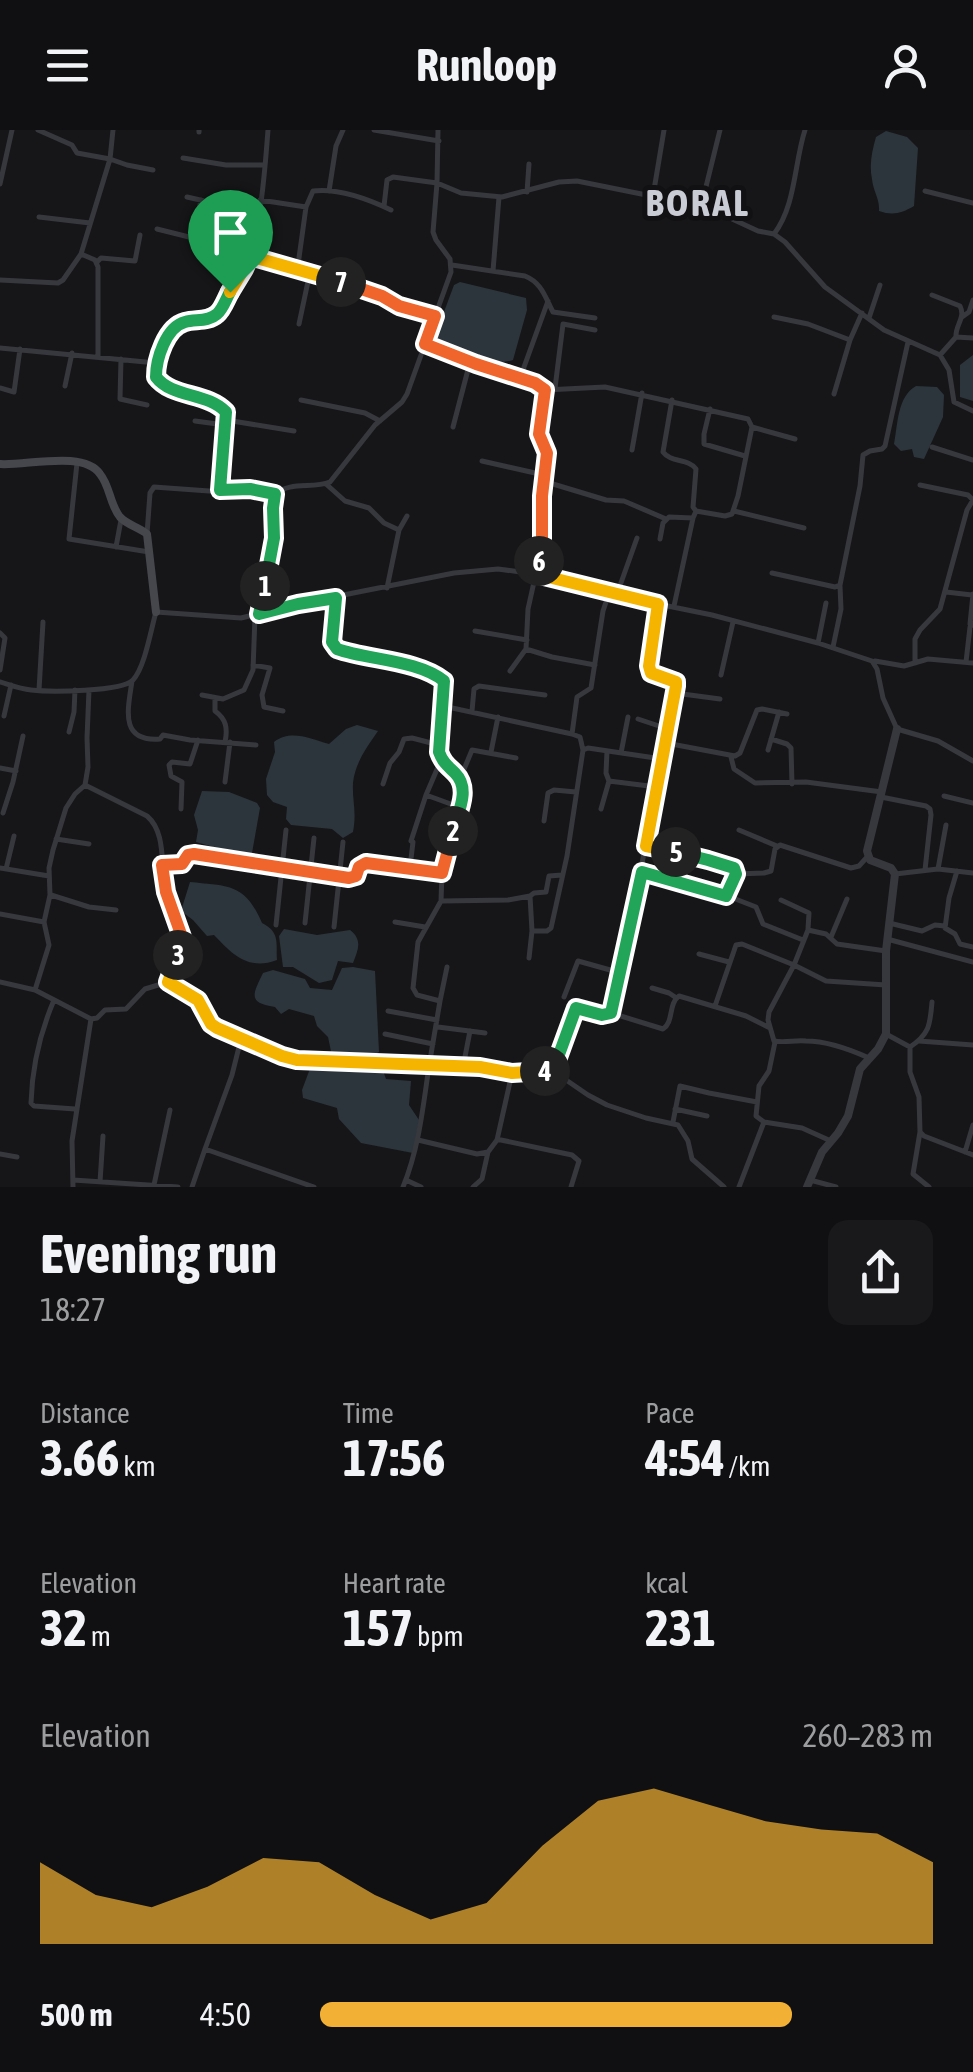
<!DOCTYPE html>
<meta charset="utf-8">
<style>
body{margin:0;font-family:"Asap Condensed",sans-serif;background:#19191b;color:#f1f3f6;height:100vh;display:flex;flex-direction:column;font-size:38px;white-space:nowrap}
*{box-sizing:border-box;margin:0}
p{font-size:32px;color:#9c9d9f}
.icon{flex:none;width:55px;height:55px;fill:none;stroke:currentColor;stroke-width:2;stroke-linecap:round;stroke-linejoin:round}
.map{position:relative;height:1057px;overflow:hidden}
.details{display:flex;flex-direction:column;background:#101012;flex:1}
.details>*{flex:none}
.pin{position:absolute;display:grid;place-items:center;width:85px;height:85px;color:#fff;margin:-102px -42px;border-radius:50% 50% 50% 0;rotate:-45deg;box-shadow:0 0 10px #0007}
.pin .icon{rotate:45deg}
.km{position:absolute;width:50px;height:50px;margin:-25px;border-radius:50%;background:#222;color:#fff;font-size:28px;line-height:50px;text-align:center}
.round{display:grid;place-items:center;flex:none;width:105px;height:105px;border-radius:20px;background:#19191b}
.overview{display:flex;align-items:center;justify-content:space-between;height:170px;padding:0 40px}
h1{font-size:55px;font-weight:700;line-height:75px}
.stats{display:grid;grid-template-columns:repeat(3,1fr);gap:15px;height:170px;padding:10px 40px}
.stats div{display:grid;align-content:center}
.stats b{font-size:50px;font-weight:700}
.stats small{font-size:28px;font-weight:400}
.stats p{font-size:28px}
.chart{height:280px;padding:20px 40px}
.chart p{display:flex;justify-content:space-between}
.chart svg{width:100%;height:180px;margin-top:10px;fill:#f2b134;opacity:.7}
ul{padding:0 40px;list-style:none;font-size:32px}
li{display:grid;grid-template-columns:160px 120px 1fr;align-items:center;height:75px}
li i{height:25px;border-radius:12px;background:#f2b134}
header{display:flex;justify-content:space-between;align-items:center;height:130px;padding:0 40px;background:#101012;font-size:45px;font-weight:700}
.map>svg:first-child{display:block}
.water{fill:#2c353c}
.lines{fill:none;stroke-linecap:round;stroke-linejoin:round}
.minor{stroke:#37383d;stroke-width:5}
.tertiary{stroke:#37383d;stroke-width:8}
.secondary{stroke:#45474d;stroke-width:8}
.split-1-casing{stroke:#fff;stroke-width:20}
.split-2-casing{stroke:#fff;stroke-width:20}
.split-3-casing{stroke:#fff;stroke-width:20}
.split-4-casing{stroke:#fff;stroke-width:20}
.split-5-casing{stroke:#fff;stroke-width:20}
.split-6-casing{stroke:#fff;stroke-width:20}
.split-7-casing{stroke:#fff;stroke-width:20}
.split-8-casing{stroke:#fff;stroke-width:20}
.split-1{stroke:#22a559;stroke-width:12}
.split-2{stroke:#22a559;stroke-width:12}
.split-3{stroke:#f0652b;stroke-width:12}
.split-4{stroke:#f5b400;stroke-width:12}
.split-5{stroke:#22a559;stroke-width:12}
.split-6{stroke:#f5b400;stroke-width:12}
.split-7{stroke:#f0652b;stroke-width:12}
.split-8{stroke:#f5b400;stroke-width:12}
.labels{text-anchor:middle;stroke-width:10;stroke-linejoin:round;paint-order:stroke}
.district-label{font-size:38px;font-weight:bold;letter-spacing:2.5px;fill:#c9ccd4;stroke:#111113}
</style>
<header><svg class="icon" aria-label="menu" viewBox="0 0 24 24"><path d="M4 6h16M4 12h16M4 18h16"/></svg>Runloop<svg class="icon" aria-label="person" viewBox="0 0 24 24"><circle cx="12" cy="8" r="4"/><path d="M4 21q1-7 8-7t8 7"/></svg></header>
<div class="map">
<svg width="973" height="1057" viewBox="0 0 973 1057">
<rect width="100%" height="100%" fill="#161618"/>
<!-- water -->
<path class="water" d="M886,1L907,7L918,18L914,76C902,83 893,86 879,81C880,69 873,61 872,49C869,35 872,21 876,7Z
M460,152L526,168L527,180L513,230C487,238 462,221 437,214L435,206L454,155Z
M973,225V271L960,267V235Z
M916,256L937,257L944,265L943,287L924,329L914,327L912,319L901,321L894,314C898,294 897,267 916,256Z
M357,595L378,601C367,617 355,633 353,653C352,671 357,681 353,702L343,708L332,699L291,695L286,689L287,677L273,672L267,665L266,649L275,622L274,612C291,599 310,609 329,614L346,599Z
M202,661L229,662L257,673L260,678L252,723L231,727L224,720L196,712L198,700L194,685Z
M190,752C228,756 245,753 262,793C280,802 276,812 277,830C248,841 232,824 214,805L207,806L193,790L181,781Z
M284,799L317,805L350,800C363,810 358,820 353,833L338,831L332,850L319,853L293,837H283L279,806Z
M353,837L375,841L379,922L366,929L332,926L328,907L317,896L314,886L289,879L281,884L275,877C247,873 253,864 263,843L273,840L305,849L310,858L332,860L342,838Z
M381,935L386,949L411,951L409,975L419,990L413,1023L361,1013L339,989L337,978L303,968L302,960L311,936Z"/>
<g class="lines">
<!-- minor -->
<path class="minor" d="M38,0L72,15L77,23L110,29L113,0
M374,0L439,11
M199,2V0
M183,28L226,35H264
M0,54L12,0
M329,61L336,16L343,0
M925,61L973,73
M527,62L529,34
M653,66L664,0
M187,67L257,83
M260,70L306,77
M384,76L387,50L393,47L437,53L461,63L502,67L559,52L577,51L691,74L717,82L758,101L774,104L785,112L825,157L884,200L940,225L949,240L954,272L973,281
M701,77L720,0
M39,87L90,93
M157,99L193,108L201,70
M774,104C796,75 794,34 805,0
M81,124L110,29L127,35L153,40
M250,126L296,138L298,135L306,77L313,61C339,58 368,69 391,80
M97,132L101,128L135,131L140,105
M452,135L525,146C542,153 545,167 553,182L595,188
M296,138L381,166L399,176L434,185
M493,141L499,67
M0,150L58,153L63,150L81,124L95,130L98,137V226
M932,165L960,176C966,188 955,195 956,207
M774,187L808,194L850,210
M962,187L969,182L973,170
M869,188L880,155
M299,194L310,142
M425,214L476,234L535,253L545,260L539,304L547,323L542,366V416L528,479L526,519L510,541
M0,218L156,233
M940,225L956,207L973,208
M121,229L120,269L147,275
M520,248L548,171
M65,256L72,223
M0,258L14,262L20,219
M555,258L563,194L595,200
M545,260L605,257L748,289L752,297L738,366L732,384L725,386L696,381L693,388L669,387L663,393L660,409
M834,264L850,210L862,183
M301,270L365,283L380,291
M672,270L663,322C671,333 688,328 696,339L693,377L696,381
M710,279L704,304V314L745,326
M226,290L294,301
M195,291L225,295
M453,297L470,232
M752,297L795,309
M932,317L973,330
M632,320L642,263
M482,331L544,345
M77,333L69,409L149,422
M543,351L606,370L624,371L666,389
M326,354L345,371L369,378L384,393L399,400
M920,355L968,365L973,370
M220,360L226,282C207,262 172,268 155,247C156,230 165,199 183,192C197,187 208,191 220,180C228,163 241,149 247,132C261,97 265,39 268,0
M734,381L804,398
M147,404L150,363L154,357L209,361L250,359L275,364
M116,417L121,390
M772,443L835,457L840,455L860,356L863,325L870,321L882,319L885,316L908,212
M387,458L399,400L407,386
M946,462L972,465
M617,464L637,408
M674,476L693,388
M259,485L274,408L273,378L275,364C291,351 312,359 330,352L375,295L402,272L407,264L451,142L450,129L436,110L433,102L437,53L438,0
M970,494L973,464
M475,501L527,510
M0,503L5,508L0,540
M818,513L826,473
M833,517L841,479L840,456
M526,519L552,527L595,535
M875,531L904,536L928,529L973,533
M966,532L970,497L973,494
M915,533V509L920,500L940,479L967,380L973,370
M253,535L270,538L262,565L264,577L283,581
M721,545L733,492
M132,551C128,579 119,612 160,609L163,605L190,610L256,615
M0,552C10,555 20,559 31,560C49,562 122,562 133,550C145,537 151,499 156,482L241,488L298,474L454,443L498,439L535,444L653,473L712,485L818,513L872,531L877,539L883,568L897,599L938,611L973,631
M39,560L43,492
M675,563L720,569
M202,565L223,569L244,560L253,540L255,486
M215,568V581C226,589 228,598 225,612
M443,576L572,604L580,607L583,620
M472,581L474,559L479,556L545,565
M4,586L11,555
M638,589L668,599
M69,602L74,582L75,560
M572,604L577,567L591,558L603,481L609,463
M771,609L787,614L791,618L792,654
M666,613L735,626L740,623L757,580L762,579L787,584
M768,620L779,582
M607,621L606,643L609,651
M491,622L498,587
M621,623L628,587
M731,627L734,639L755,653L806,652L882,662
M0,638L16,641
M460,649L472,620L516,628
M225,652L230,612
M383,654L390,633L399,622L404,609L412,608L439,615
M426,665L459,677
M944,666L973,673
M881,667L926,676L930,679L931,685L925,740
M181,679L182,652L171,646L169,635L172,632L190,634L198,610
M601,679L609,651L657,657
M3,683L13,652L23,606
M544,691L548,663L554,660L576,662
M739,700L777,716
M56,709L89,714
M411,711L426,665L441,630
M646,716L727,735L734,738L736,744
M162,735L182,734L188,725L194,724L349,748L356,746L359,737L365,733L442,743L464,659C462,643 444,638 439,622L443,551C418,529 368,531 337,519L332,512L335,468
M410,737L413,712
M0,738L49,746
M6,739L14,706
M938,739L946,695
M957,741L949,768L945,798L955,804L960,814L973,817
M642,742L720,763L756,777L763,794L803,810
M442,743L441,771L418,812L413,858L417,865L440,871L429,936L479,937L512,943L553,941L588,965L607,975L646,988L678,995L688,1011L692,1029L724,1057
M895,744L938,739L973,743
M51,765L89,777L116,780
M726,765L736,744L764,743L771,741L775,719L780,715L851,738L859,736L868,726
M530,766L534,763L546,762L549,746L562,745
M781,770L809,783L808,799
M442,771L508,770L530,766L532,801L529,828
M0,784L44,792
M395,792L425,797
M305,793L314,708
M889,793L922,801L935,795L945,796
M276,795L286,700
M334,797L343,712
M532,801H547L551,798L567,726L583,620L588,618L662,629
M831,807L847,769
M887,809L973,832
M699,824L729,832
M0,852L35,860L91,889
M168,852L199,869L211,894L217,898L282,926L297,929L379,932L429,936C423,977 419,1018 403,1057
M886,855L826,851L794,835L808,800L826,804L837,814L886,821
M652,858L669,863L675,867
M35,860L49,815L44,792L50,765L49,738L53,720L66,678L75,664L84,656
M564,867L578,831L621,843
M54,870C40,903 32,936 31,973L34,976L75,979
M440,871L447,837
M715,876L736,815L742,814L794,835L769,882L768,890L774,911C784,913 795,910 806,911C828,911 849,919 869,928
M388,881L437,890
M611,883L663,899C674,892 668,874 679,866L746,886L770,898
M438,897L485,903
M385,904L433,914
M886,904L910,917V942L919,967L920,1002L924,1006L973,1025
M241,909L232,945L205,1019L314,1057
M919,911L973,915
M910,917C930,904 930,894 932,872
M463,937L470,901
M553,940L574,880L578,878L602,885L611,883L621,843L676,556V552L651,543L649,536L658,474
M675,979L707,986
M673,992L680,956L709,963L757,972
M764,992L756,986L759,956L769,941L775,912
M920,1002L913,1044L929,1057
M418,1010L477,1024L488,1022L497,1010H501L572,1025L579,1031L571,1057
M497,1010L512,943
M965,1022L973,995
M0,1024L17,1027
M73,1050L178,1057
M406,1050L421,1057
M810,1050L836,1057
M100,1052L103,1006
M154,1055L170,980
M73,1057L72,1011L91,889L97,888L105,880L126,879L145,859L168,852C173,838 183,821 181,806C180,791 170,776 166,761C160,737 167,703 147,686L85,655L88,637L87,608L89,560
M192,1057L205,1019
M473,1057L482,1049L488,1022
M739,1057L764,992L802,998L831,1011"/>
<!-- tertiary -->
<path class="tertiary" d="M807,1057L822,1022L838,1003L848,986L860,939L878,919L886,904V821L895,744L891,738L870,730L867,721L897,599"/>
<!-- secondary -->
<path class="secondary" d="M0,334C26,336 84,320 100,344C110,356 110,375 120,387C127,395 139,397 147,404L156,482"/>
</g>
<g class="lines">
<defs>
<path id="split-1" d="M230,162C226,169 223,179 217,184C208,192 196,189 185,192C166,197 156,229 156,247C172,268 207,262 226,282L220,360L250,359L275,364L273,378L274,408L265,456"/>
<path id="split-2" d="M265,456L259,484L298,474L336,468L332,512L337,519C368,530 418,530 444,551L439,622C443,633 448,636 455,643C471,659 458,682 453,701"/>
<path id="split-3" d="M178,825L182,807L166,762L162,735L182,734L188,725L194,724L349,748L356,746L359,737L366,733L442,743L453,701"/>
<path id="split-4" d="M178,825L168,852L198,870L211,894L217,898L282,926L297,930L480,937L512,943L545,941"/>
<path id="split-5" d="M545,941H553L576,878L602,885L611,883L642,742L726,766L736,744L734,738L708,730L676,722"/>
<path id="split-6" d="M539,431L536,444L658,474L649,536L651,543L676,552V556L646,716L676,722"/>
<path id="split-7" d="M341,152L382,166L399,176L435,186L425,214L476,234L535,253L545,260L539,304L547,323L542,366V416L539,431"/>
<path id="split-8" d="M230,162L244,139L250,126L341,152"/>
</defs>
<!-- split-1 casing -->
<use href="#split-1" class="split-1-casing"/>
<!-- split-2 casing -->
<use href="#split-2" class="split-2-casing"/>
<!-- split-3 casing -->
<use href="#split-3" class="split-3-casing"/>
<!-- split-4 casing -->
<use href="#split-4" class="split-4-casing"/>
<!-- split-5 casing -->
<use href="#split-5" class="split-5-casing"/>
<!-- split-6 casing -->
<use href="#split-6" class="split-6-casing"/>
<!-- split-7 casing -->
<use href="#split-7" class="split-7-casing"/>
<!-- split-8 casing -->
<use href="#split-8" class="split-8-casing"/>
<!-- split-1 -->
<use href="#split-1" class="split-1"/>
<!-- split-2 -->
<use href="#split-2" class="split-2"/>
<!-- split-3 -->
<use href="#split-3" class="split-3"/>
<!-- split-4 -->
<use href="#split-4" class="split-4"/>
<!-- split-5 -->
<use href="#split-5" class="split-5"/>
<!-- split-6 -->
<use href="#split-6" class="split-6"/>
<!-- split-7 -->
<use href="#split-7" class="split-7"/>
<!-- split-8 -->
<use href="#split-8" class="split-8"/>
</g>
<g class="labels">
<!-- district labels -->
<g class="district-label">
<text x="698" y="86">BORAL</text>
</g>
</g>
</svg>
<div class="pin" style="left:230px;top:162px;background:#1e9e55"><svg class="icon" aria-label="arrive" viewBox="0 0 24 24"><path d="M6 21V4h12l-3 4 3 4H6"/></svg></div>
<b class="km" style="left:265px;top:456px">1</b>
<b class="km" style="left:453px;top:701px">2</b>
<b class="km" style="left:178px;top:825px">3</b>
<b class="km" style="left:545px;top:941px">4</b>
<b class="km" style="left:676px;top:722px">5</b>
<b class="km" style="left:539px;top:431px">6</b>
<b class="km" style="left:341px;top:152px">7</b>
</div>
<section class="details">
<div class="overview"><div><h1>Evening run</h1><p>18:27</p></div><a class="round"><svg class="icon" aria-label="share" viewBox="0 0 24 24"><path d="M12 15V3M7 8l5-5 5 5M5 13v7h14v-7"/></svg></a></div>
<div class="stats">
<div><p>Distance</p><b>3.66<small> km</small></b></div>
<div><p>Time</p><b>17:56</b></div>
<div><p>Pace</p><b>4:54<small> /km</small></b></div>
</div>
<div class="stats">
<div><p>Elevation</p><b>32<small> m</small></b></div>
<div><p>Heart rate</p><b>157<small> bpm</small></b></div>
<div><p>kcal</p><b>231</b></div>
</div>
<div class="chart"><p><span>Elevation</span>260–283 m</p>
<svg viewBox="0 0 160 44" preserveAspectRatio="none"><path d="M0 44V24L10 32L20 35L30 30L40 23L50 24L60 32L70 38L80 34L90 20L100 9L110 6L120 10L130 14L140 16L150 17L160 24V44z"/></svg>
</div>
<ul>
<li><b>500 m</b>4:50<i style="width:77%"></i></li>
</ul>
</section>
